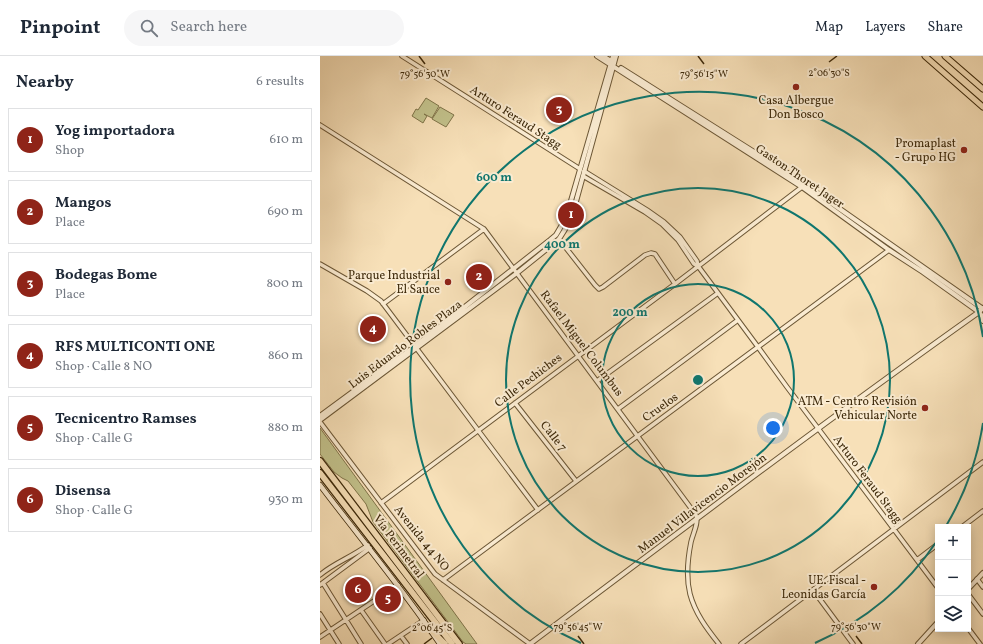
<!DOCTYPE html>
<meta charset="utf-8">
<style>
:root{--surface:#fff;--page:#f6f6f7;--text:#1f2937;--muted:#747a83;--line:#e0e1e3;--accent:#8f2418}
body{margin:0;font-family:Vollkorn,serif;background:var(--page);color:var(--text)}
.controls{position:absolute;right:12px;bottom:12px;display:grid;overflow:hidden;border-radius:0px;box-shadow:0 2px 10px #0003}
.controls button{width:36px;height:36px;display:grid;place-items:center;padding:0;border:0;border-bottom:1px solid var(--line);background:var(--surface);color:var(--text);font:20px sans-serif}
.you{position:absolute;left:453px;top:372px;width:14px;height:14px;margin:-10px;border:3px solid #fff;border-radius:50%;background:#1a73e8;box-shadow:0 0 0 6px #1a73e833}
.badge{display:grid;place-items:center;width:26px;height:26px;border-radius:50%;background:var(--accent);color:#fff;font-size:13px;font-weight:700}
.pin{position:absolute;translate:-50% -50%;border:2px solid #fff;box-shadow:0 1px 4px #0006}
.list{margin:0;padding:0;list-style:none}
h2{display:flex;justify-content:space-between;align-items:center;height:52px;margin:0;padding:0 16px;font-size:17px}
h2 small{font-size:13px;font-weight:400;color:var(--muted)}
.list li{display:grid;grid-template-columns:26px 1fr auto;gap:12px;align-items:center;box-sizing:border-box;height:64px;margin:0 8px 8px;padding:0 8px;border:1px solid var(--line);border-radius:0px}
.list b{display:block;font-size:15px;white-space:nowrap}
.list p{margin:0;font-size:13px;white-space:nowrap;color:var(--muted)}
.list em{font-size:13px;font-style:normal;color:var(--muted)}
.icon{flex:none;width:22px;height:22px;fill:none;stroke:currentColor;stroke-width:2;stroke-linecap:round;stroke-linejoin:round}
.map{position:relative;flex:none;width:663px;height:588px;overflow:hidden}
header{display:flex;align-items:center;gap:24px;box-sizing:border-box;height:56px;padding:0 20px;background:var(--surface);border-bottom:1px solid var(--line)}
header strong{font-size:19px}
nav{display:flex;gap:22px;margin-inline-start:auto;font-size:14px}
.search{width:280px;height:36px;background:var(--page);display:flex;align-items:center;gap:10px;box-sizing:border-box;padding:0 14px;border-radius:22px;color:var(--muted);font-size:15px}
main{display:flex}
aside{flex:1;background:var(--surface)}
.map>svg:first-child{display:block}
</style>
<header>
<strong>Pinpoint</strong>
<div class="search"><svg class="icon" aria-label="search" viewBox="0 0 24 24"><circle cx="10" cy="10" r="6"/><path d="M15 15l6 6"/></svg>Search here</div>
<nav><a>Map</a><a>Layers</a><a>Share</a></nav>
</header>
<main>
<aside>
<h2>Nearby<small>6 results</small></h2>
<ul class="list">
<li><span class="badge">1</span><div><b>Yog importadora</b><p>Shop</p></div><em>610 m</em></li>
<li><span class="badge">2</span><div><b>Mangos</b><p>Place</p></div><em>690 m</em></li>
<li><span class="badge">3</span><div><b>Bodegas Bome</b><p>Place</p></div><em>800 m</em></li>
<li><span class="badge">4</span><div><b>RFS MULTICONTI ONE</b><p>Shop · Calle 8 NO</p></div><em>860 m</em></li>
<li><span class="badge">5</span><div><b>Tecnicentro Ramses</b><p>Shop · Calle G</p></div><em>880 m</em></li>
<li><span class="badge">6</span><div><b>Disensa</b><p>Shop · Calle G</p></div><em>930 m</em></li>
</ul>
</aside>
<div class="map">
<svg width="663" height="588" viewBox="0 0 663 588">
<rect width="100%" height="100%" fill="#f7e0b8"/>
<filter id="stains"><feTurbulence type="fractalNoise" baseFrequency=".005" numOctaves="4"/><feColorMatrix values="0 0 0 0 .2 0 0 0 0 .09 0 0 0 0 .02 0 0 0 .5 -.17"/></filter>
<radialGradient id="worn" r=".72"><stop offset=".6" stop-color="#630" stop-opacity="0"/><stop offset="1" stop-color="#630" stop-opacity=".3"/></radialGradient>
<!-- green -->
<path fill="#c2c18b" stroke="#80754a" d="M106 42 119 50 112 62 104 58 107 60 103 67 92 60 96 53 98 54Z
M120 51 134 59 126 71 112 63Z
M0 372 157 588H146L143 586 53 466 46 448 28 425 22 422 14 416 0 398Z"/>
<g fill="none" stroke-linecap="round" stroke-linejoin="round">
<!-- minor casing -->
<g stroke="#6c5736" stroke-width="5.5">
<path id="minor" d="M82 0 260 113
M0 69 164 173 376 459C379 467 373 477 371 486 368 501 366 522 370 538 375 557 387 573 399 588
M264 115 327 154 344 166 360 181 377 205 378 210
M263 120 325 156 342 168 358 184 374 208 378 210 438 291 467 331 618 532
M239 183 275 229 279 233 283 231 325 199 331 197 335 198 355 228
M0 208 47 235 61 245 218 454
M63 248 164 173
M277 325 398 237
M195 347 256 425
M298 353 418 264
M0 366 115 518 210 588
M61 447 355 228 482 131
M642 471 663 455
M597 504 618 488
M0 519C14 507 32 501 48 489
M657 523 663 531
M123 524 569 194
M3 527 41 588
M0 529 50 492
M493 534 533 588
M648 538 663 558
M41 554 65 588
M0 558 19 588
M648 572 660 588
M81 580 87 588
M0 581 78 529
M68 588 104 564
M421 588 663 406"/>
</g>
<!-- tertiary casing -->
<g stroke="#6c5736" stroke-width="6">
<path id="tertiary" d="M277 0 482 131 569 194 603 216 659 256 662 260 663 265
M283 0 291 5
M301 12 477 123 663 253
M0 360 95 290 230 184 236 179 246 162 293 0
M0 364 197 217 233 188 239 183 244 175 252 160 296 0
M648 533 663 517
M210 588C359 476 507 364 659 256L663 252
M598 588 618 566"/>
</g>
<!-- secondary casing -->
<g stroke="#3d290a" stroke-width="6">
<path id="secondary" d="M0 429C40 482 83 533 120 588"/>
</g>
<!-- primary casing -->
<g stroke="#3d290a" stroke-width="7">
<path id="primary" d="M605 0 663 51
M625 0 663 33"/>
</g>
<!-- trunk casing -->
<g stroke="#3d290a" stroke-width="8">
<path id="trunk" d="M0 405 139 588
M0 417 132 588
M112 575 125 588"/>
</g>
<!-- minor -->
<use href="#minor" stroke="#faebd1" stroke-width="3.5"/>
<!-- tertiary -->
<use href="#tertiary" stroke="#faebd1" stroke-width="4"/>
<!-- secondary -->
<use href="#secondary" stroke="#faebd1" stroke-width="4.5"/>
<!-- primary -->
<use href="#primary" stroke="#f7e0b8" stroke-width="5"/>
<!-- trunk -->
<use href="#trunk" stroke="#f7e0b8" stroke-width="5.5"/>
</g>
<!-- ticks -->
<path fill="none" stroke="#3d290a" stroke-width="1.5" d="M99 0 105 8M378 0 384 8M509 6 517 0M258 580 264 588M536 580 542 588M104 588 112 582"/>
<!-- distance rings -->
<g fill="none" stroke="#0f766e" stroke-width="2">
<circle cx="378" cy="324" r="96"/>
<circle cx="378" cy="324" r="192"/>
<path d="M663 367A288 288 0 0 1 626 470M617 485A288 288 0 0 1 495 587M261 587A288 288 0 1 1 663 281"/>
</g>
<!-- markers -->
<g fill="#8f2418" stroke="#faebd1" stroke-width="1.5">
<circle cx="476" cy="31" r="4"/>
<circle cx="644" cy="94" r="4"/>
<circle cx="128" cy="226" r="4"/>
<circle cx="605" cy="352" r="4"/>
<circle cx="554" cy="531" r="4"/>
</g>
<g text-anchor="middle" stroke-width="4" stroke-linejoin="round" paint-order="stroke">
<!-- poi labels -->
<g font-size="12" fill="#3d290a" stroke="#faebd1" text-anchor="end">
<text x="476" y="48" text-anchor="middle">Casa Albergue<tspan x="476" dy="14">Don Bosco</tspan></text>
<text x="636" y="91">Promaplast<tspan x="636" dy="14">- Grupo HG</tspan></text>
<text x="120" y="223">Parque Industrial<tspan x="120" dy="14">El Sauce</tspan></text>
<text x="597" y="349">ATM - Centro Revisión<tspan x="597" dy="14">Vehicular Norte</tspan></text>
<text x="546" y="528">UE. Fiscal -<tspan x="546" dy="14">Leonidas García</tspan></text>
</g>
<!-- street labels -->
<g font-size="12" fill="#3d290a" stroke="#faebd1">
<text transform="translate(196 61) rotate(33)" y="4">Arturo Feraud Stagg</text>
<text transform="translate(480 120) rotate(34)" y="4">Gaston Thoret Jager</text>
<text transform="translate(262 287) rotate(53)" y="4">Rafael Miguel Columbus</text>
<text transform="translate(85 288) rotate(-37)" y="4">Luis Eduardo Robles Plaza</text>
<text transform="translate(208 324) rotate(-37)" y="4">Calle Pechiches</text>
<text transform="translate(340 351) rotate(-36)" y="4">Cruelos</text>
<text transform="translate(234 380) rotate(52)" y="4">Calle 7</text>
<text transform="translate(548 423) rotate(53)" y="4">Arturo Feraud Stagg</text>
<text transform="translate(382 447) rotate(-37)" y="4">Manuel Villavicencio Morejón</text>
<text transform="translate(102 482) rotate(51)" y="4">Avenida 44 NO</text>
<text transform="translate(79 490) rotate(53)" y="4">Vía Perimetral</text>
</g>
</g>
<g font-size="10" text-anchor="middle" fill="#3d290a" stroke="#faebd1" stroke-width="4" stroke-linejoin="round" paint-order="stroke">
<text x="509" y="20">2°06'30"S</text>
<text x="105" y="21">79°56'30"W</text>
<text x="384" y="21">79°56'15"W</text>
<text x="258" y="574">79°56'45"W</text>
<text x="536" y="574">79°56'30"W</text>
<text x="112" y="575">2°06'45"S</text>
</g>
<circle cx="378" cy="324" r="6" fill="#0f766e" stroke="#faebd1" stroke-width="2"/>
<g font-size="12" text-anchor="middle" font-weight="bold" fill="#0f766e" stroke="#faebd1" stroke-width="4" stroke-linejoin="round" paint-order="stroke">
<text x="174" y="125">600 m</text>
<text x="242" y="192">400 m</text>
<text x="310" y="260">200 m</text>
</g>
<rect width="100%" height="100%" filter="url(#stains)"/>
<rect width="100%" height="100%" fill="url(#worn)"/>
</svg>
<div class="controls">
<button>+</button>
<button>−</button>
<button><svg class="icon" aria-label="layers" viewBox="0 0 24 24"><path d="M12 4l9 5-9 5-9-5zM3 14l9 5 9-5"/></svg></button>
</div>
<div class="you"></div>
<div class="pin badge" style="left:251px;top:159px">1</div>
<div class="pin badge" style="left:159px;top:221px">2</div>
<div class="pin badge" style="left:239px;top:54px">3</div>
<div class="pin badge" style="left:53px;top:273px">4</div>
<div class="pin badge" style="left:68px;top:543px">5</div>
<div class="pin badge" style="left:38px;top:534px">6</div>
</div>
</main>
